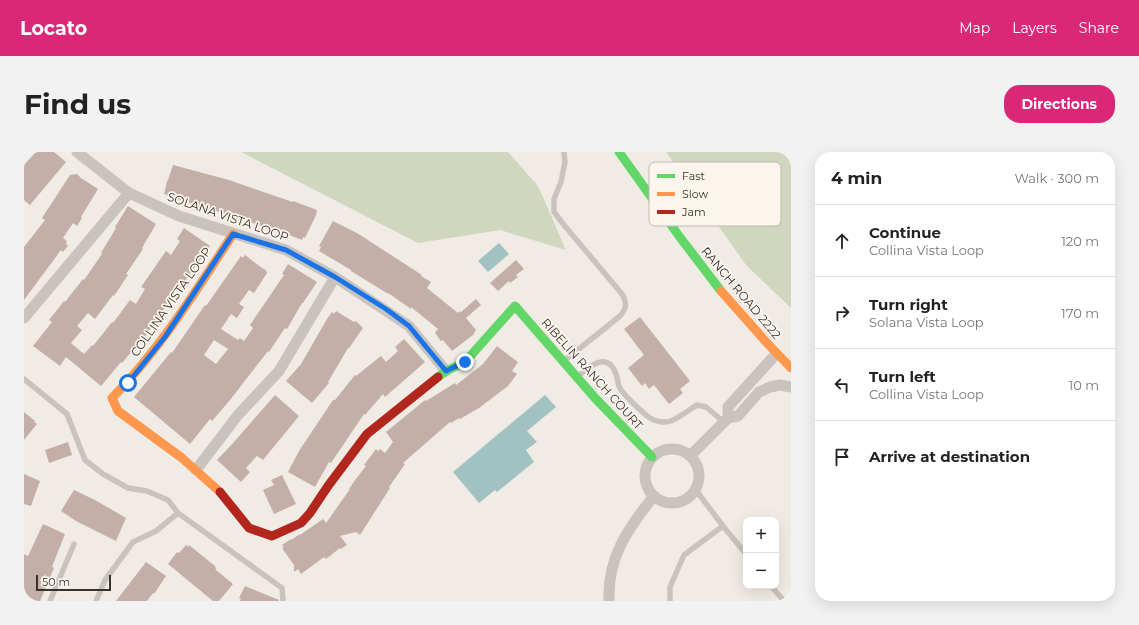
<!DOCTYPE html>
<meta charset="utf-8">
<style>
:root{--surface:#fff;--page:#f2f2f2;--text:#222;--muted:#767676;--line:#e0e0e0;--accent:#db2777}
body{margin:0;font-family:Montserrat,sans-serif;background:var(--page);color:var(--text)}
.controls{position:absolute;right:12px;bottom:12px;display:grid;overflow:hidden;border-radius:8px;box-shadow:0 4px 16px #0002}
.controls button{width:36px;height:36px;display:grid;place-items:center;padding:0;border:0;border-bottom:1px solid var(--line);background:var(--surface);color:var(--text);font:20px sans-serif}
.scale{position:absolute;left:12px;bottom:10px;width:75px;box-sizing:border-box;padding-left:4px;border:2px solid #3b302b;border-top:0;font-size:11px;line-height:14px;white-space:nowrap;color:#3b302b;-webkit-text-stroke:3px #fbf5ee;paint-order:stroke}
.stop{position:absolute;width:12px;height:12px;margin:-9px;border:3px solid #1a73e8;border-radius:50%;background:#fff}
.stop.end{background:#1a73e8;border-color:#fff;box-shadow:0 1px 4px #0008}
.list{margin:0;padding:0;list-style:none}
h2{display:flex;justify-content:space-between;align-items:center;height:52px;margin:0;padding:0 16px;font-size:17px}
h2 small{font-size:13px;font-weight:400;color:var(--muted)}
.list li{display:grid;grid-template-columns:26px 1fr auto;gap:12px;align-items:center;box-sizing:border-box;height:72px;padding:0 16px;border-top:1px solid var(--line)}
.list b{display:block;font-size:15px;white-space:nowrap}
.list p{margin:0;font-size:13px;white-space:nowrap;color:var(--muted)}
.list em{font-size:13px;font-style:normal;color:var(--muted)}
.icon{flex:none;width:22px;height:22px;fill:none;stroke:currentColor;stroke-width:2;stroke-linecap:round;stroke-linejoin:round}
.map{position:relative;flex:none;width:767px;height:449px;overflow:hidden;border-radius:16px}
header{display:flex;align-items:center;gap:24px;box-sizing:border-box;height:56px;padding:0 20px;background:var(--accent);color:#fff}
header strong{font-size:19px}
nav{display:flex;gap:22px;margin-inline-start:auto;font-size:14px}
.intro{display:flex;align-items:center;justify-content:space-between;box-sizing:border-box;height:96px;padding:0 24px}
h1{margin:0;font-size:28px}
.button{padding:10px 18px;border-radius:16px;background:var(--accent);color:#fff;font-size:14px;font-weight:700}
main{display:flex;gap:24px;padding:0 24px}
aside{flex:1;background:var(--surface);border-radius:16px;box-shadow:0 4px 16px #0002}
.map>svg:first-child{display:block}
</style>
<header>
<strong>Locato</strong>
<nav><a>Map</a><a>Layers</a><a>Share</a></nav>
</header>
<div class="intro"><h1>Find us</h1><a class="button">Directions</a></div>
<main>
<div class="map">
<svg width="767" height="449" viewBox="0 0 767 449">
<rect width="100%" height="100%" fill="#f0ebe5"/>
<!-- green -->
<path fill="#d1d6bf" d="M217 0H484L514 34 542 98 476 78 394 91Z
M642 0H767V156L722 113Z"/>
<!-- water -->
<path fill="#a1c2c1" d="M475 91 485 102 464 120 454 109Z
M521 243 532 255 503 279 513 290 502 298 510 310 473 340 471 338 455 351 429 320Z"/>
<!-- building -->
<path fill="#c3afa7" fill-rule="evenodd" d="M12 0H30L42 10 6 53 0 48V13Z
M149 13 205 28 251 44 269 50V49L293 58 292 63 281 86 279 85 278 88 250 77V78L174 53 143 44V43L140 42 142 34V33L143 29 144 28Z
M53 22 57 26 74 37 57 65 58 66 53 74 49 71 39 86 43 89 42 92 44 94 39 100 37 98 0 148V95L21 68 18 66 46 23Z
M104 54 132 72 118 96 119 97 102 122 104 123 90 144 89 143 71 167 64 161 53 174 58 178 47 191 60 202 68 193 69 194 88 170 89 171 106 148 112 152 121 137 117 135 142 99 147 103 156 89 153 87 160 76 186 94 154 139 153 138 118 189 117 188 98 211 97 210 77 234 42 205 36 214 9 194 28 170 25 168 40 149 41 150 59 127 60 128 78 102 77 101 92 76 91 75Z
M309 69 333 81 398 123 397 124 407 130 403 136 434 161 436 159 437 160 452 147 457 153 442 166 452 178 449 183 428 199 419 188 417 189 411 181 414 177 387 155V157L367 143 361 140 327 119V118L295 99 297 95 295 94Z
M221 103 238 116 242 118 243 121 230 141 225 138 215 152 220 155 213 166 207 162 197 177 214 188 216 186 220 189 229 176 226 173 260 123 258 122 264 112 293 130 279 151H278L263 177 261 176 245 200 244 199 206 248 188 269 186 267 166 292 110 245 147 200 148 201 181 153 182 154 217 104 219 106ZM190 188 204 197 192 212 180 203Z
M492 108 500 117 492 123 494 125 486 131 485 129 474 139 466 131Z
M312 159 330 170 332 169 339 176 325 196H324L304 230 305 231 288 251 262 229 277 212 303 167 308 160 310 162Z
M616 165 666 229 656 237 659 241 645 252 630 233 625 237 621 231 618 234 604 216 620 203 600 177Z
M380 187 401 210 361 245 359 242 341 263 340 262 307 311 305 310 291 335 264 320 275 299 309 248H311L331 223 332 224 357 204 362 210 374 199 371 195Z
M473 194 494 210 488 219 493 222 484 234 455 256 436 267 435 266 427 271 426 270 379 311 381 312 365 335 366 336 336 383 332 380 316 384 323 393 317 397 316 396 302 407 300 405 277 422 274 417 270 420V413L258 396 260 395 258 393 267 387V388L276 382V383L299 367 302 371 326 337H325L331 328 342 314 340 313 352 297 354 299 356 297 361 301 369 290 362 280 401 248 402 249 431 231 432 233 459 212Z
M251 243 275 264 239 308 233 304 222 316 226 320 217 330 193 308 210 290Z
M0 260 11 269 10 270 13 272 0 288Z
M44 290 48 303 25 311 21 298Z
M0 322 16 329 7 354 0 352Z
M258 323 272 352 250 362 239 338 250 333 247 328Z
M50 338 71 348 102 366 92 389 52 369 37 359Z
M19 372 41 382 28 415 30 416 16 449H0V402L4 404Z
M162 393 164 395 165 393 191 414 192 418 209 432 195 449H189L144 412 153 400 155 401Z
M122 410 142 424 130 442 129 441 123 449H92Z
M221 434 255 448V449H216L217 447 215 446Z"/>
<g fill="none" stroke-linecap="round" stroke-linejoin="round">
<!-- lane -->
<path stroke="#c9c3be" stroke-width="5.5" d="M540 209 596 164C603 156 603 151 598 142L540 73 530 60V47L537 30 541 10 540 1
M553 225C565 215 583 198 592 222 594 225 593 230 595 234 597 241 619 261 626 266 632 270 641 271 647 269 655 266 666 257 673 253L682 255 700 270
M0 227 43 262 61 308 79 322 104 336 123 339 144 348 154 361 132 379 109 390 81 428 72 449
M671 337 699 374
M154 361 258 436 259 449
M747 434 760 449
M26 449 50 392
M646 449V435L660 403 699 374 722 402"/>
<!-- street -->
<path stroke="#c9c3be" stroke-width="11" d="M53 0 105 41 155 64 262 98 311 125 385 174 422 219
M0 166 105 41
M704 266V255L752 202
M621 324a27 27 0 1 1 54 0a27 27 0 1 1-54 0Z
M666 304 704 266 714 264 735 240 746 235 756 233 767 235
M172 318 214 263 255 219 311 125
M585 449C583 406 604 376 630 344"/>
<!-- fast -->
<path stroke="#63d668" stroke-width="9" d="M595 0 655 84 697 139
M414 225 422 219 441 210 491 154 571 246 628 305"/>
<!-- slow -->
<path stroke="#ff974d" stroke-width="9" d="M697 139 743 191 767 216
M196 340 158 306 94 259 88 246C136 197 172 139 209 82"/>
<!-- jam -->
<path stroke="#b3261e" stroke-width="9" d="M196 340 225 376 248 384 277 371 286 361 304 334 343 282 414 225"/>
</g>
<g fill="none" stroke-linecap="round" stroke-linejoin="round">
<!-- route -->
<path stroke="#1a73e8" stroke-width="5" d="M104 231 141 185 209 82 262 98 311 125 362 157 385 174 422 219 441 210"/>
</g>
<g text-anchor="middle" stroke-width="3.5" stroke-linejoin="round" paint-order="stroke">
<!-- street labels -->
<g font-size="12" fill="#3b302b" stroke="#fbf5ee">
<text transform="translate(204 65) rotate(19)" y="4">SOLANA VISTA LOOP</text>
<text transform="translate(717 141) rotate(50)" y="4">RANCH ROAD 2222</text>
<text transform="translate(147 150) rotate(-55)" y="4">COLLINA VISTA LOOP</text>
<text transform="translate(568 222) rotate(48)" y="4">RIBELIN RANCH COURT</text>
</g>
</g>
<!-- legend -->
<rect x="625" y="10" width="132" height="64" rx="6" fill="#fbf5ee" stroke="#c1bab4" stroke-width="1"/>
<rect x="633" y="22" width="18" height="4" fill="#63d668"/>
<rect x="633" y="40" width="18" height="4" fill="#ff974d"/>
<rect x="633" y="58" width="18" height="4" fill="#b3261e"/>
<g font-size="11" fill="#3b302b">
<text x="658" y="28">Fast</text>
<text x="658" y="46">Slow</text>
<text x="658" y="64">Jam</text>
</g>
</svg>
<div class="controls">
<button>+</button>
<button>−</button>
</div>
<div class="scale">50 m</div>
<div class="stop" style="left:104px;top:231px"></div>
<div class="stop end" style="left:441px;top:210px"></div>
</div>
<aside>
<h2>4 min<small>Walk · 300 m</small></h2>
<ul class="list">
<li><svg class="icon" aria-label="ahead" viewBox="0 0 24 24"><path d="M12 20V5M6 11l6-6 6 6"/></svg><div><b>Continue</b><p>Collina Vista Loop</p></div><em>120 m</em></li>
<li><svg class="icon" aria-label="right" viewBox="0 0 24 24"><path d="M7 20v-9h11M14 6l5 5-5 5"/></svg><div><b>Turn right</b><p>Solana Vista Loop</p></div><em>170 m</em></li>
<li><svg class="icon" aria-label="left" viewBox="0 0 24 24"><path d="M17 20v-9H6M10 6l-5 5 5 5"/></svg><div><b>Turn left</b><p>Collina Vista Loop</p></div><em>10 m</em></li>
<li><svg class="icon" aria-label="arrive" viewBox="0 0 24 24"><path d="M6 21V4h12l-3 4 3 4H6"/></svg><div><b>Arrive at destination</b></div></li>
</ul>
</aside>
</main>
